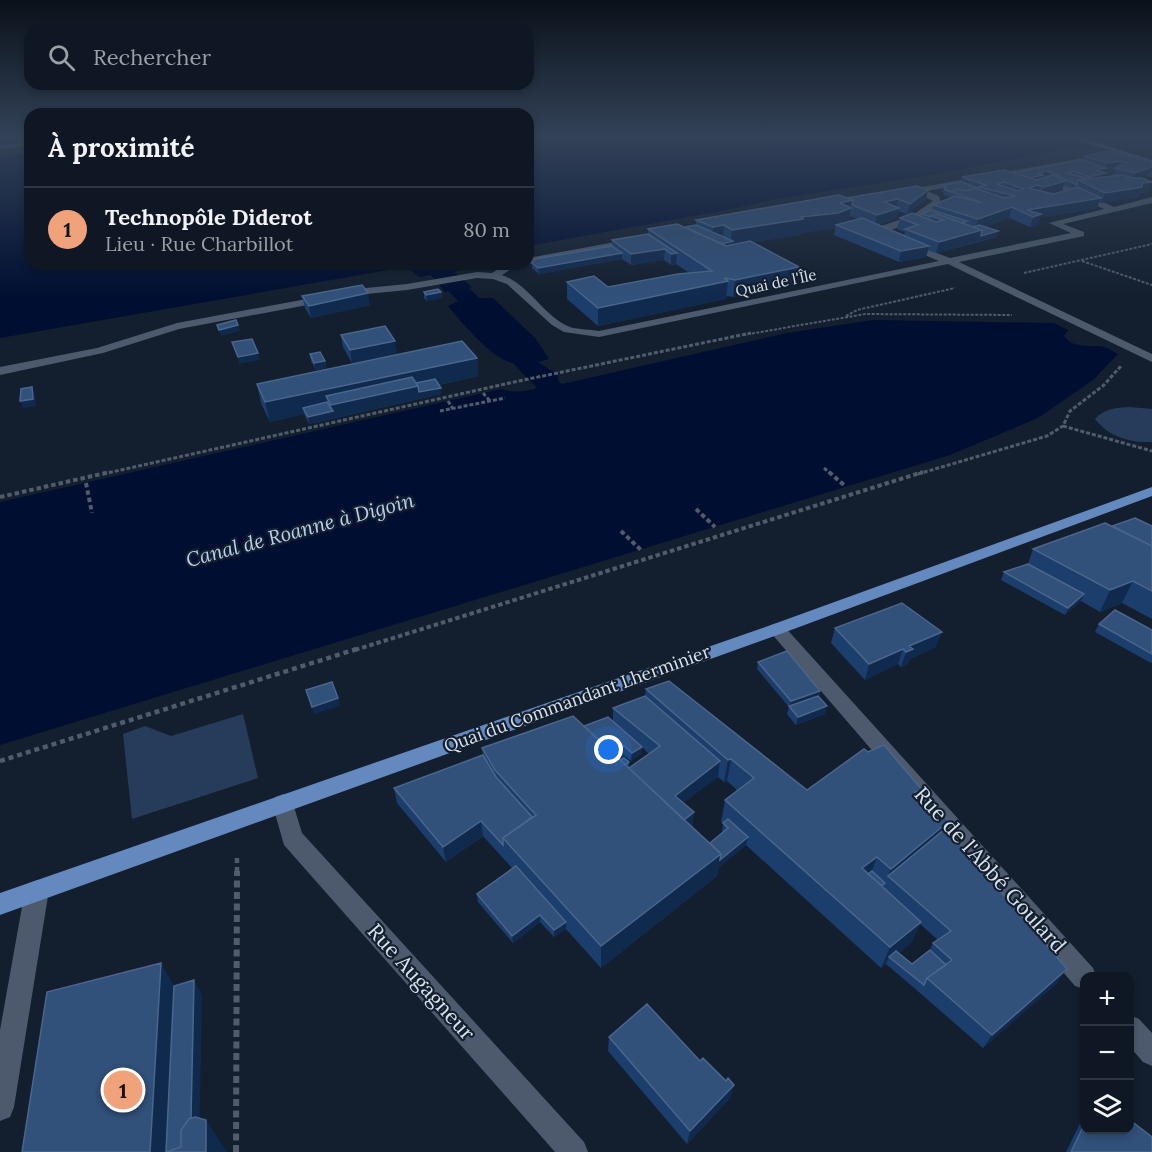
<!DOCTYPE html>
<html lang="fr">
<meta charset="utf-8">
<style>
:root{--surface:#0e1723;--page:#17202b;--text:#f1f3f6;--muted:#9b9fa6;--line:#2e3641;--accent:#f0a27a}
body{margin:0;font-family:Lora,serif;background:var(--page);color:var(--text)}
.controls{position:absolute;right:18px;bottom:18px;display:grid;overflow:hidden;border-radius:12px;box-shadow:0 3px 9px #0003}
.controls button{width:54px;height:54px;display:grid;place-items:center;padding:0;border:0;border-bottom:2px solid var(--line);background:var(--surface);color:var(--text);font:30px sans-serif}
.you{position:absolute;left:609px;top:750px;width:21px;height:21px;margin:-15px;border:4px solid #fff;border-radius:50%;background:#1a73e8;box-shadow:0 0 0 9px #1a73e833}
.badge{display:grid;place-items:center;width:39px;height:39px;border-radius:50%;background:var(--accent);color:#111;font-size:20px;font-weight:700}
.pin{position:absolute;translate:-50% -50%;border:3px solid #fff;box-shadow:0 2px 6px #0006}
.list{margin:0;padding:0;list-style:none}
h2{display:flex;justify-content:space-between;align-items:center;height:78px;margin:0;padding:0 24px;font-size:26px}
h2 small{font-size:20px;font-weight:400;color:var(--muted)}
.list li{display:grid;grid-template-columns:39px 1fr auto;gap:18px;align-items:center;box-sizing:border-box;height:84px;padding:0 24px;border-top:2px solid var(--line)}
.list b{display:block;font-size:22px;white-space:nowrap}
.list p{margin:0;font-size:20px;white-space:nowrap;color:var(--muted)}
.list em{font-size:20px;font-style:normal;color:var(--muted)}
.icon{flex:none;width:33px;height:33px;fill:none;stroke:currentColor;stroke-width:2;stroke-linecap:round;stroke-linejoin:round}
.map{position:relative;flex:none;width:1152px;height:1152px;overflow:hidden}
.search{position:absolute;background:var(--surface);box-shadow:0 3px 9px #0003;left:24px;top:24px;width:510px;height:66px;display:flex;align-items:center;gap:15px;box-sizing:border-box;padding:0 21px;border-radius:18px;color:var(--muted);font-size:22px}
.panel{position:absolute;background:var(--surface);box-shadow:0 3px 9px #0003;left:24px;top:108px;width:510px;height:162px;border-radius:18px}
.map>svg:first-child{display:block}
</style>
<div class="map">
<svg width="1152" height="1152" viewBox="0 0 1152 1152">
<rect width="100%" height="100%" fill="#131f2f"/>
<!-- green -->
<path fill="#273c5a" d="M1129 407 1152 409V442C1130 443 1109 437 1095 419 1105 408 1116 408 1129 407Z
M243 714 258 778 132 819 123 734 145 726 171 736Z"/>
<!-- water -->
<path fill="#000e31" d="M528 136H1152V137L1139 139 1129 137 919 177 776 199 727 210 528 246Z
M30 153V264H457L464 269 454 272 472 287 469 288 479 298H493L536 339 549 359 538 362 557 374 559 382 562 384 787 333 873 320 1054 323 1068 330 1064 336C1074 350 1090 344 1105 347 1109 349 1114 352 1118 354L1093 380 1038 418 950 455 0 745V502L501 389C514 393 525 392 537 388L513 363C493 360 461 322 448 306L458 301 449 291 445 292 431 275 419 277 412 271 400 268 0 338V156Z"/>
<g fill="none" stroke-linecap="round" stroke-linejoin="round">
<!-- path-far4 -->
<path stroke="#515c6a" stroke-width="2" stroke-dasharray="3 1.5" stroke-linecap="butt" d="M1082 261 1152 285
M1024 273 1152 244
M846 316 857 310 955 288
M743 335 865 314 1012 315"/>
<!-- path-far3 -->
<path stroke="#515c6a" stroke-width="3" stroke-dasharray="4 2" stroke-linecap="butt" d="M483 393 490 401
M448 401 453 409
M440 411 505 398
M1063 426 1152 451
M824 468 831 474
M103 474 514 382 751 333
M918 474 1047 436 1063 426 1070 411 1104 385 1121 366"/>
<!-- path-far2 -->
<path stroke="#515c6a" stroke-width="4" stroke-dasharray="4.5 3" stroke-linecap="butt" d="M829 472 845 486
M86 483 92 513
M0 497 110 472
M696 509 715 527
M621 531 641 550
M355 650 923 472"/>
<!-- path-far1 -->
<path stroke="#515c6a" stroke-width="4.5" stroke-dasharray="5 4" stroke-linecap="butt" d="M0 761 360 648
M237 872V854"/>
<!-- path -->
<path stroke="#515c6a" stroke-width="6" stroke-dasharray="7 4.5" stroke-linecap="butt" d="M236 1152 237 871"/>
<!-- minor -->
<path fill="#4d5a6d" fill-rule="evenodd" d="M30 142V146L0 149V145Z
M1105 154H1108V158L927 191 939 196 941 204 917 220 883 233 950 258 1071 233 1049 223 1104 209 1047 183V179H1053L1114 207 1152 197V203L1063 224 1084 232V236L959 262 1152 354V362L948 264 599 337 564 332 552 325 507 284 493 279 477 278 407 290 366 294 179 329 103 353 0 375V367L97 348 177 323 366 288 407 284 477 272 492 273 507 264H519L502 275C530 285 544 317 570 327 579 330 590 329 599 331L939 261 873 234 875 228 911 216 933 201 917 193 900 195V191Z
M632 239 635 240V244L528 264V258Z
M777 623 783 625 1093 968 1096 976H1084V989L1075 986 771 633 768 629 771 625Z
M283 794 291 797 302 833 584 1142 588 1152H555L284 845 272 803 275 797Z
M37 880 45 883 49 890 14 1107 10 1117 0 1121V1030L25 890 29 883Z
M1130 1015 1139 1019 1152 1033V1066L1143 1062 1130 1047Z"/>
<!-- secondary -->
<path fill="#587296" fill-rule="evenodd" d="M1065 136H1076L1152 160V164Z"/>
<!-- primary -->
<path fill="#6489bf" fill-rule="evenodd" d="M1152 487V496L783 633 0 915V893L771 625Z"/>
</g>
<!-- wall -->
<path fill="#1c3e6d" fill-rule="evenodd" d="M1084 156 1152 162V177L1149 176 1143 179 1148 192 1140 193 1138 197 1101 203 1099 202 1097 208 1040 217 1038 225 1030 227 1009 218 984 227 997 237 936 253 928 250 926 257 899 262 834 235 835 228 801 233V235L752 242 799 267 796 284 733 297 727 296 726 299 598 326 567 299V282L608 287 689 273 676 264 671 265 664 260 631 265 622 259 539 274 532 268V263L612 246V240L648 234V229L685 227 696 225V220L847 198 926 200 907 214 898 211 896 218 877 225 904 235 905 232 897 229 900 218 922 217V214L932 210 933 205 950 198V197L944 195 942 190 944 185 961 182 962 177 1013 173 1082 160ZM1115 171 1112 176 1104 177V173ZM1064 185 1072 189 1053 193 1062 191ZM850 216 859 219 848 222Z
M424 292H441L442 298 427 301 424 298Z
M302 296 370 305 311 318 305 308Z
M341 335 397 354 352 363 343 347Z
M310 354 325 361 326 368 316 370 311 361Z
M477 358 478 376 439 385 441 388V394L309 424 304 414 270 422 261 403 257 384Z
M1112 526H1152V619L1122 603 1100 612 1081 601 1065 615 1001 580 1004 572 1028 564 1033 549Z
M1099 624 1152 630V662L1151 663 1095 632Z
M835 628 936 647 910 659 908 664 901 667 898 664 865 680 831 643Z
M758 662 820 691 819 697 825 714 796 725 787 714 789 707 757 669Z
M646 689 807 790 920 796 949 821 946 828 1057 983 983 1048 920 993 886 964 881 968 746 845 719 867 717 876 601 968 566 929 554 937 540 922 513 943 478 902 477 894 512 868 483 836 446 862 397 803 394 788 483 755 482 748 584 726 613 721V708L645 696ZM642 747 649 754 629 768V762L620 760 618 758 623 754 631 761 641 754ZM718 777 724 782 727 781 737 790 725 800 721 822 723 824 722 831 723 832 710 843 692 826 694 812 683 803ZM920 924 938 940 933 943 930 950 912 964 899 953 911 943Z
M609 1037 700 1061 726 1081 734 1085 730 1098 687 1144 608 1051Z
M1084 1115V1130L1152 1152H1066Z"/>
<!-- shaded-wall -->
<path fill="#102a4e" d="M30 136V141L22 142 20 137Z
M1120 161 1117 169 1115 168V171L1094 175 1096 170 1106 168 1107 163Z
M1152 167V172L1150 171 1148 176H1149L1131 183 1135 173Z
M1048 171 1046 176 1042 177 1041 180 1020 186 1038 173Z
M1106 173 1104 178 1087 182 1089 177Z
M1065 181 1062 191 1041 197 1044 187Z
M1152 182 1148 192 1140 193 1138 197 1101 203 1105 193 1142 183Z
M1038 185 1035 195 1029 188Z
M928 190 926 200 907 214 910 204Z
M1101 198 1097 208 1040 217 1038 225 1030 227 1033 217 1027 210Z
M898 199 896 209 899 208 896 218 875 225 877 215 884 202Z
M853 200 848 223 836 225 835 228 801 233V235L733 246H715L731 242 732 230 801 217 840 203Z
M1012 207 1009 218 975 230 978 219Z
M724 225 722 241 711 243 713 227Z
M982 230 979 241 936 253 939 242Z
M998 231 997 237 979 241 981 236Z
M929 246 926 257 899 262 901 251Z
M665 249 664 260 631 265V254Z
M622 253V259L539 274 538 268Z
M677 253 676 264 671 265V254Z
M799 267 796 284 733 297 735 280Z
M728 281 726 299 598 326V308Z
M441 292 442 298 427 301 426 295Z
M368 293 370 305 311 318 309 306Z
M238 325 240 331 221 336 219 330Z
M395 341 397 354 352 363 350 350Z
M258 353 260 360 239 364 238 357Z
M477 358 478 376 419 389 441 388V394L334 418 331 405 326 396 329 409 303 408 304 414 270 422 265 402Z
M325 361 326 368 316 370 314 363Z
M32 387 35 394 36 406 23 408 20 401Z
M333 411 334 418 309 424 308 417Z
M1133 581 1122 603 1100 612 1110 590Z
M1084 594 1081 601 1065 615 1068 608Z
M942 632 936 647 910 659 908 664 901 667 906 652 909 646Z
M903 649 898 664 865 680 869 664Z
M820 691 818 698 789 708 791 701Z
M338 698 340 706 314 714 312 707Z
M827 706 825 714 796 725 798 717Z
M624 746 623 754 612 761 613 753Z
M642 747 641 754 631 761 632 753Z
M731 759 727 781 724 782 728 760Z
M720 761 718 777 673 811 675 796Z
M922 790 914 812 915 792Z
M694 812 692 828 680 823Z
M481 821 483 836 446 862 443 847Z
M949 821 940 843 888 876 891 869Z
M748 837 746 845 719 867 717 876 601 968V946L721 854Z
M877 857 869 879 862 868Z
M540 915V922L513 943 512 936Z
M566 922V929L554 937V930Z
M921 922 911 943 892 959 889 957 886 964 881 968 890 947Z
M161 963 182 1000 176 1152H150Z
M1067 969 1057 983 983 1048 992 1035Z
M194 980 202 995 199 1152H190Z
M734 1085 730 1098 687 1144 690 1131Z
M206 1120 227 1152H206Z"/>
<!-- building -->
<path fill="#31507a" stroke="#4b668c" stroke-width="1.5" fill-rule="evenodd" d="M1108 151 1152 162V167L1135 173 1115 168 1128 163 1120 161 1107 163 1084 156Z
M1082 160 1106 168 1096 170 1106 173 1089 177 1074 171 1067 173 1086 178H1084L1087 179 1078 180 1077 185 1048 171 1038 173 1043 175 1030 178 1013 173Z
M1004 170 1036 180 1053 175 1065 181 1044 187 1038 185 1029 188 1032 189 1054 194 1078 187 1101 198 1027 210 1041 214 1033 217 1012 207 978 219 933 205 955 196 983 203 951 192 958 189 965 191 975 188 1004 198 1016 196 978 187 986 185 962 177ZM1004 182 1024 189 1018 191 997 184Z
M1123 175 1132 178H1141L1152 182 1142 183V187L1105 193 1078 180Z
M961 182 978 188V189L975 188 965 191 958 189 952 192 945 190 944 185Z
M917 186 928 190 910 204 898 199 884 202 899 208 877 215 852 205 853 200 847 198Z
M839 195 853 200 840 203 851 208 838 213 801 217 803 219 732 230 724 225 713 227 696 220Z
M932 210 967 221 962 223 937 214 931 216 930 217 922 214Z
M912 213 936 222 943 220 931 216 937 214 982 230 939 242 905 229 918 225 900 218Z
M862 218 929 246 901 251 836 225Z
M677 224 726 246 750 241 799 267 735 280 724 278 728 281 598 308 567 282 594 276 608 287 678 274 712 271 648 229Z
M696 225 733 241 722 244 685 227Z
M979 225 998 231 981 236 982 230 973 227Z
M648 234 677 253 671 254 665 249 631 254 612 240Z
M612 246 622 253 538 268 532 263 535 259Z
M362 285 368 293 309 306 302 296Z
M438 289 441 292 426 295 424 292Z
M236 320 238 325 219 330 217 325Z
M385 326 395 341 350 350 341 335Z
M252 339 258 353 238 357 232 342Z
M462 341 477 358 265 402 257 384Z
M320 352 325 361 314 363 310 354Z
M412 377 418 386 331 405 326 396Z
M435 379 441 388 419 392 418 386 416 383Z
M32 387 33 399 20 401 21 389Z
M327 402 333 411 308 417 303 408Z
M1135 518 1152 526V546L1112 526Z
M1105 523 1152 546V591L1133 581 1110 590 1033 549Z
M1028 564 1084 594 1068 608 1004 572Z
M902 603 942 632 909 646 913 649 906 652 903 649 869 664 835 628Z
M1115 610 1152 630V654L1099 624Z
M787 651 820 691 791 701 758 662Z
M669 681 807 790 864 749 868 752 884 745 922 790 915 792 949 821 891 869 877 857 862 868 921 922 890 947 725 800 754 778 731 759 728 760 721 754 646 689Z
M332 682 338 698 312 707 306 690Z
M645 696 720 761 675 796 694 812 684 820 629 768 660 746 613 708Z
M818 696 827 706 798 717 789 706Z
M573 716 721 854 601 946 503 838 536 815 495 770 482 748Z
M608 717 642 747 632 753 624 746 613 753 584 726Z
M483 755 496 777 532 817 503 838V845L481 821 443 847 394 788Z
M624 758 629 762 626 765 620 760Z
M728 819 748 837 720 860 721 854 710 843 728 828 723 823Z
M946 828 1067 969 992 1035 927 978 952 960 933 943 951 931 888 876Z
M516 866 566 922 554 930 540 915 512 936 477 894Z
M872 871 885 883 882 886 868 874Z
M930 950 946 965 927 978 924 985 889 957 896 951 912 964Z
M161 963 150 1152H22L47 992Z
M194 980 191 1118 189 1119 181 1130V1147L166 1152 174 986Z
M647 1004 700 1061 703 1058 726 1081 728 1078 734 1085 690 1131 609 1037Z
M195 1117 206 1120V1152H166L181 1147V1130L189 1119Z
M1130 1120 1152 1137V1152H1071L1084 1125V1130H1130Z"/>
<!-- sky -->
<linearGradient id="sky" x2="0" y2="1"><stop stop-color="#0a111a"/><stop offset="0.46" stop-color="#334258"/><stop offset="1" stop-color="#334258" stop-opacity="0"/></linearGradient>
<rect width="1152" height="297" fill="url(#sky)"/>
<g text-anchor="middle" stroke-width="4.5" stroke-linejoin="round" paint-order="stroke">
<!-- far-street labels -->
<g font-size="15" fill="#d9e1ec" stroke="#131f2f">
<text transform="translate(776 283) rotate(-12)" y="5">Quai de l'Île</text>
</g>
<!-- street labels -->
<g font-size="18" fill="#d9e1ec" stroke="#131f2f">
<text transform="translate(577 699) rotate(-20)" y="6">Quai du Commandant Lherminier</text>
</g>
<!-- water labels -->
<g font-size="20" font-style="italic" fill="#bad0ef" stroke="#131f2f">
<text transform="translate(300 530) rotate(-15)" y="7">Canal de Roanne à Digoin</text>
</g>
<!-- near-street labels -->
<g font-size="21" fill="#d9e1ec" stroke="#131f2f">
<text transform="translate(990 870) rotate(48)" y="7">Rue de l'Abbé Goulard</text>
<text transform="translate(421 982) rotate(48)" y="7">Rue Augagneur</text>
</g>
</g>
</svg>
<div class="controls">
<button>+</button>
<button>−</button>
<button><svg class="icon" aria-label="layers" viewBox="0 0 24 24"><path d="M12 4l9 5-9 5-9-5zM3 14l9 5 9-5"/></svg></button>
</div>
<div class="you"></div>
<div class="pin badge" style="left:123px;top:1090px">1</div>
<div class="search"><svg class="icon" aria-label="search" viewBox="0 0 24 24"><circle cx="10" cy="10" r="6"/><path d="M15 15l6 6"/></svg>Rechercher</div>
<section class="panel">
<h2>À proximité<small></small></h2>
<ul class="list">
<li><span class="badge">1</span><div><b>Technopôle Diderot</b><p>Lieu · Rue Charbillot</p></div><em>80 m</em></li>
</ul>
</section>
</div>
